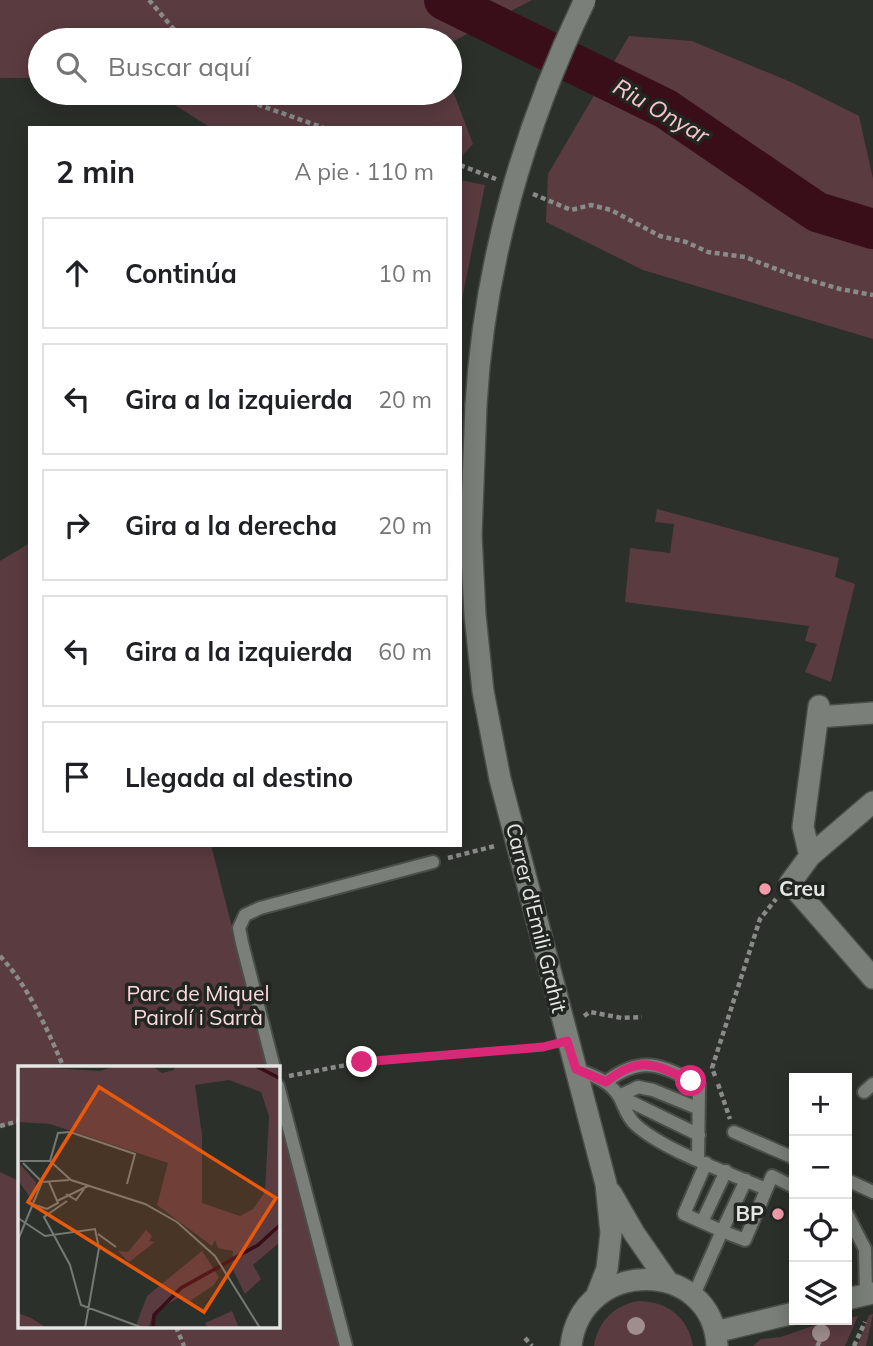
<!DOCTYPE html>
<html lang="es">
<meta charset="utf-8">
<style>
:root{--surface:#fff;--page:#f6f6f6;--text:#202124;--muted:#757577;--line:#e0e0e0}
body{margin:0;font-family:Mulish,sans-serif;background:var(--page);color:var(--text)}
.controls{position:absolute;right:21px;bottom:21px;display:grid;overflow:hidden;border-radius:0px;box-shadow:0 4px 18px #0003}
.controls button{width:63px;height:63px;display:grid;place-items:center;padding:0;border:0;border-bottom:2px solid var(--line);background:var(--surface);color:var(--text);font:35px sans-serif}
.stop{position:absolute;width:21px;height:21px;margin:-16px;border:5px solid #db2777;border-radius:50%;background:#fff}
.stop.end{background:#db2777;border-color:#fff;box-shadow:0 2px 7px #0008}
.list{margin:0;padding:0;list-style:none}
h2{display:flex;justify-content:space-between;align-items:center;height:91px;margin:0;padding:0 28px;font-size:30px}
h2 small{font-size:23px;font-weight:400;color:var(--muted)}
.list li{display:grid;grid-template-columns:46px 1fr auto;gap:21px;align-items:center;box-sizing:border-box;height:112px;margin:0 14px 14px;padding:0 14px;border:2px solid var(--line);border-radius:0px}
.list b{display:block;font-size:26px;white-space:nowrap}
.list em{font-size:23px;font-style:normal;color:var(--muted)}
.icon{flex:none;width:38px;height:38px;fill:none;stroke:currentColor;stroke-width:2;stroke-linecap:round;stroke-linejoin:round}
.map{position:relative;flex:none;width:873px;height:1346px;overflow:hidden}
.search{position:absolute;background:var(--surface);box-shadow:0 4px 18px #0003;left:28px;top:28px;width:434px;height:77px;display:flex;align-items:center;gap:18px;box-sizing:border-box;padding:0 24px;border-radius:38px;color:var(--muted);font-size:26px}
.panel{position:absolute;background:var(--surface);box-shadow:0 4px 18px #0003;left:28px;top:126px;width:434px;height:721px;border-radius:0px}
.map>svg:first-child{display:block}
</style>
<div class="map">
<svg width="873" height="1346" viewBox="0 0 873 1346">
<rect width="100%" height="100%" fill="#2c302a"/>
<!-- green -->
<path fill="#5a3b40" d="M0 0H532L450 43V40H40V78H0Z
M629 36 692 41 793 83 859 116 873 179V339L643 270 546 222 548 174Z
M450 83 473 144 460 158V128H211L156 93H450Z
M460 180 485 185 460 309Z
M657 509 839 558 835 577 855 584 831 682 805 672 817 644 805 641 809 626 625 602 630 548 670 553 674 524 655 522Z
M30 543V845H211L268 1068H19V1123L0 1127V561Z
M278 1109 339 1346H0V1172L19 1181V1327H278Z
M638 1301C667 1301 688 1317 693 1346H594C598 1321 614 1306 638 1301Z
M873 1314 866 1346H857L869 1315Z
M858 1316 845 1346H753L761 1339 781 1337 815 1325Z"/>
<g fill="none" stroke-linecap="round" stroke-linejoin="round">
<!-- river -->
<path stroke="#3a0e19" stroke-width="40" d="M444 0 666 109 817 212 873 229"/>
<!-- lane casing -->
<g stroke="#4a4e49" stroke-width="16">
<path id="lane" d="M274 1068 242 943 239 928 245 915 260 908 433 862
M576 1069C592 1075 611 1081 620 1098 625 1108 627 1117 636 1125 665 1151 729 1173 766 1189
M606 1082C642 1054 662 1065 699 1085L698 1159
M278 1086 346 1346
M864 1092 873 1084
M619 1096 699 1135
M619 1096 638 1087 653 1090 697 1108
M734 1132 794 1158
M706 1163 684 1214 722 1231 746 1180
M847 1180 873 1192
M847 1214 865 1249 866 1294
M702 1222 726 1171
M693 1297 722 1231 745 1240 772 1176 794 1187"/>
</g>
<!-- street casing -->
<g stroke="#4a4e49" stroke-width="24">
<path id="street" d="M818 717 873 713
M873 802 810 856 790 883 873 978
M810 856 803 827 819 706"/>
</g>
<!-- secondary casing -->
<g stroke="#4a4e49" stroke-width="24">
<path id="secondary" d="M476 405 471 535 475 615 483 691 500 779 606 1184 611 1233 607 1269 596 1297
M611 1193 634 1233 668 1282
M847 1299 873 1293
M715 1332 794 1313
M571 1346C581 1257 713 1258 717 1346"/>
</g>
<!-- path -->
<path stroke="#888b87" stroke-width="4.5" stroke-dasharray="5 3.5" stroke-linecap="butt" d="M149 0 183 40
M235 93 245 100 324 128
M460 165 496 179
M533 194 571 210 591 205 611 210 660 236 686 242 708 252 745 257 792 275 840 289 873 295
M448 858 495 846
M0 956C29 987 47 1029 64 1068
M584 1016 590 1012 622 1018 642 1017
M250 1068H253
M289 1076 362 1062 548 1046
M715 1076 712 1068 760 919 776 899
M718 1084 730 1119
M0 1126 19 1121
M176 1327 184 1346
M525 1338 532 1346
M817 1346 825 1334
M854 1346 865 1322"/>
<!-- lane -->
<use href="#lane" stroke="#7a8079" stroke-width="12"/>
<!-- street -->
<use href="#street" stroke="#7a8079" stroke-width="21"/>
<!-- secondary -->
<use href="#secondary" stroke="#7a8079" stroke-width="21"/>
<!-- secondary-bridge casing -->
<g stroke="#4a4e49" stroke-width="24" stroke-linecap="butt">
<path id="secondary-bridge" d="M476 405C484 265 524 126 585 0"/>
</g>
<!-- secondary-bridge -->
<use href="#secondary-bridge" stroke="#7a8079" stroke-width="21"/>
</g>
<!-- trees -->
<g fill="#a08e8e">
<circle cx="636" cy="1326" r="9"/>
<circle cx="821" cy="1333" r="9"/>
</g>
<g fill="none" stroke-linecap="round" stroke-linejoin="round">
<!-- route -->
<path stroke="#db2777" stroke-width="9" d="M362 1062 543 1047 567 1041 576 1069 606 1082C641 1054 655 1065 691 1081"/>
</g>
<!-- markers -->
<g fill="#f39aa9" stroke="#222621" stroke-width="2.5">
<circle cx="765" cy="889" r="7"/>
<circle cx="778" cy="1214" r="7"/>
</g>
<g text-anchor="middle" stroke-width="7" stroke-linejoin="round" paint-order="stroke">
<!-- poi labels -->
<g font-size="21" font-weight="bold" fill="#e3e6e3" stroke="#222621" text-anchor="start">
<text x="779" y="896">Creu</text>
<text x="764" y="1221" text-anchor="end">BP</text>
</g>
<!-- street labels -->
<g font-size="21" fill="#e3e6e3" stroke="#222621">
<text transform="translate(536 918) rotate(76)" y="7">Carrer d'Emili Grahit</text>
</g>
<!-- park labels -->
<g font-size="21" fill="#fedadf" stroke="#222621">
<text x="198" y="1001">Parc de Miquel<tspan x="198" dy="24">Pairolí i Sarrà</tspan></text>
</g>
<!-- water labels -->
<g font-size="23" font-style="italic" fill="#fac6cd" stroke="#222621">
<text transform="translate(661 111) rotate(30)" y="8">Riu Onyar</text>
</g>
</g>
<!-- overview -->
<g transform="translate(18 1066)">
<rect width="262" height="262" fill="#2c302a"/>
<path d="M0 0 82 5 98 0H134L144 7 156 4 157 0H262V176L235 199 243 213 227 228 214 202 215 185 200 182 197 174 194 180 139 139 150 97 32 58 0 56ZM211 14 243 26 251 50 247 126 235 143 222 150 184 137V69L177 19ZM0 96 18 116 15 136 0 114ZM128 164 134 170 131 175 137 176 111 196 100 185 110 186ZM184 185 201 211 196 219 172 235 162 231 137 245 130 262H117L129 230ZM214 245 221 262H189L187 257ZM0 247 13 252 29 262H0Z" fill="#5a3b40" fill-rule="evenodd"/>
<path fill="none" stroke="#3a0e19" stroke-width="3.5" d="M238 0 263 13M135 262 136 249 163 222 240 179 263 158"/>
<path fill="none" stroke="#757974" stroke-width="2" d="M2 95H32L53 114 127 138 159 156 197 190 242 262M32 95 40 67 52 66 117 88 109 118M5 97 24 116 51 114M48 128 58 134 66 123M39 135 70 120M49 135 26 151 52 199 63 239 125 262M17 139 29 143 40 137 31 116M0 152 27 170 77 163 81 182 67 262M80 168 98 181M0 174 24 116"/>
<path fill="#e8590c" fill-opacity="0.15" stroke="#e8590c" stroke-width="3.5" d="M81 21 258 132 186 246 10 136Z"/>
<rect width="262" height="262" fill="none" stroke="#e3e6e3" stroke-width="3.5"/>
</g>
</svg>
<div class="controls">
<button>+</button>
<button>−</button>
<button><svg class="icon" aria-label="locate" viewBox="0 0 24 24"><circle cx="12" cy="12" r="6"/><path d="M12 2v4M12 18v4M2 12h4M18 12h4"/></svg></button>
<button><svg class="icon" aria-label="layers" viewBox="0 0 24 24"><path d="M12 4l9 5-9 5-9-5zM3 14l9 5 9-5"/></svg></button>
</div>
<div class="stop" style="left:691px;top:1081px"></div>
<div class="stop end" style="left:362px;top:1062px"></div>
<div class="search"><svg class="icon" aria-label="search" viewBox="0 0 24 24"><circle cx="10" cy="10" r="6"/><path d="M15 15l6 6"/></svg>Buscar aquí</div>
<section class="panel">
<h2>2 min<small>A pie · 110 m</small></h2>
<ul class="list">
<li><svg class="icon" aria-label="ahead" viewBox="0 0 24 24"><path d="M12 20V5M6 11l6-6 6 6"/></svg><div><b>Continúa</b></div><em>10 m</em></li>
<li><svg class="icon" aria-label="left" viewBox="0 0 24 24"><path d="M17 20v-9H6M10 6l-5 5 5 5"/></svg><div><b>Gira a la izquierda</b></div><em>20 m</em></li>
<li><svg class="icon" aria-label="right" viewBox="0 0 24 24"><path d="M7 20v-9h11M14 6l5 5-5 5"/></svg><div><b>Gira a la derecha</b></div><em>20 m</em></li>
<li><svg class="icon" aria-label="left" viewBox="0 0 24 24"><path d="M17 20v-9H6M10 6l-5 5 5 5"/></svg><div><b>Gira a la izquierda</b></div><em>60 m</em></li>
<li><svg class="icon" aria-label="arrive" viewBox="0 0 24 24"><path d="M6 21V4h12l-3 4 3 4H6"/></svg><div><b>Llegada al destino</b></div></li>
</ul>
</section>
</div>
